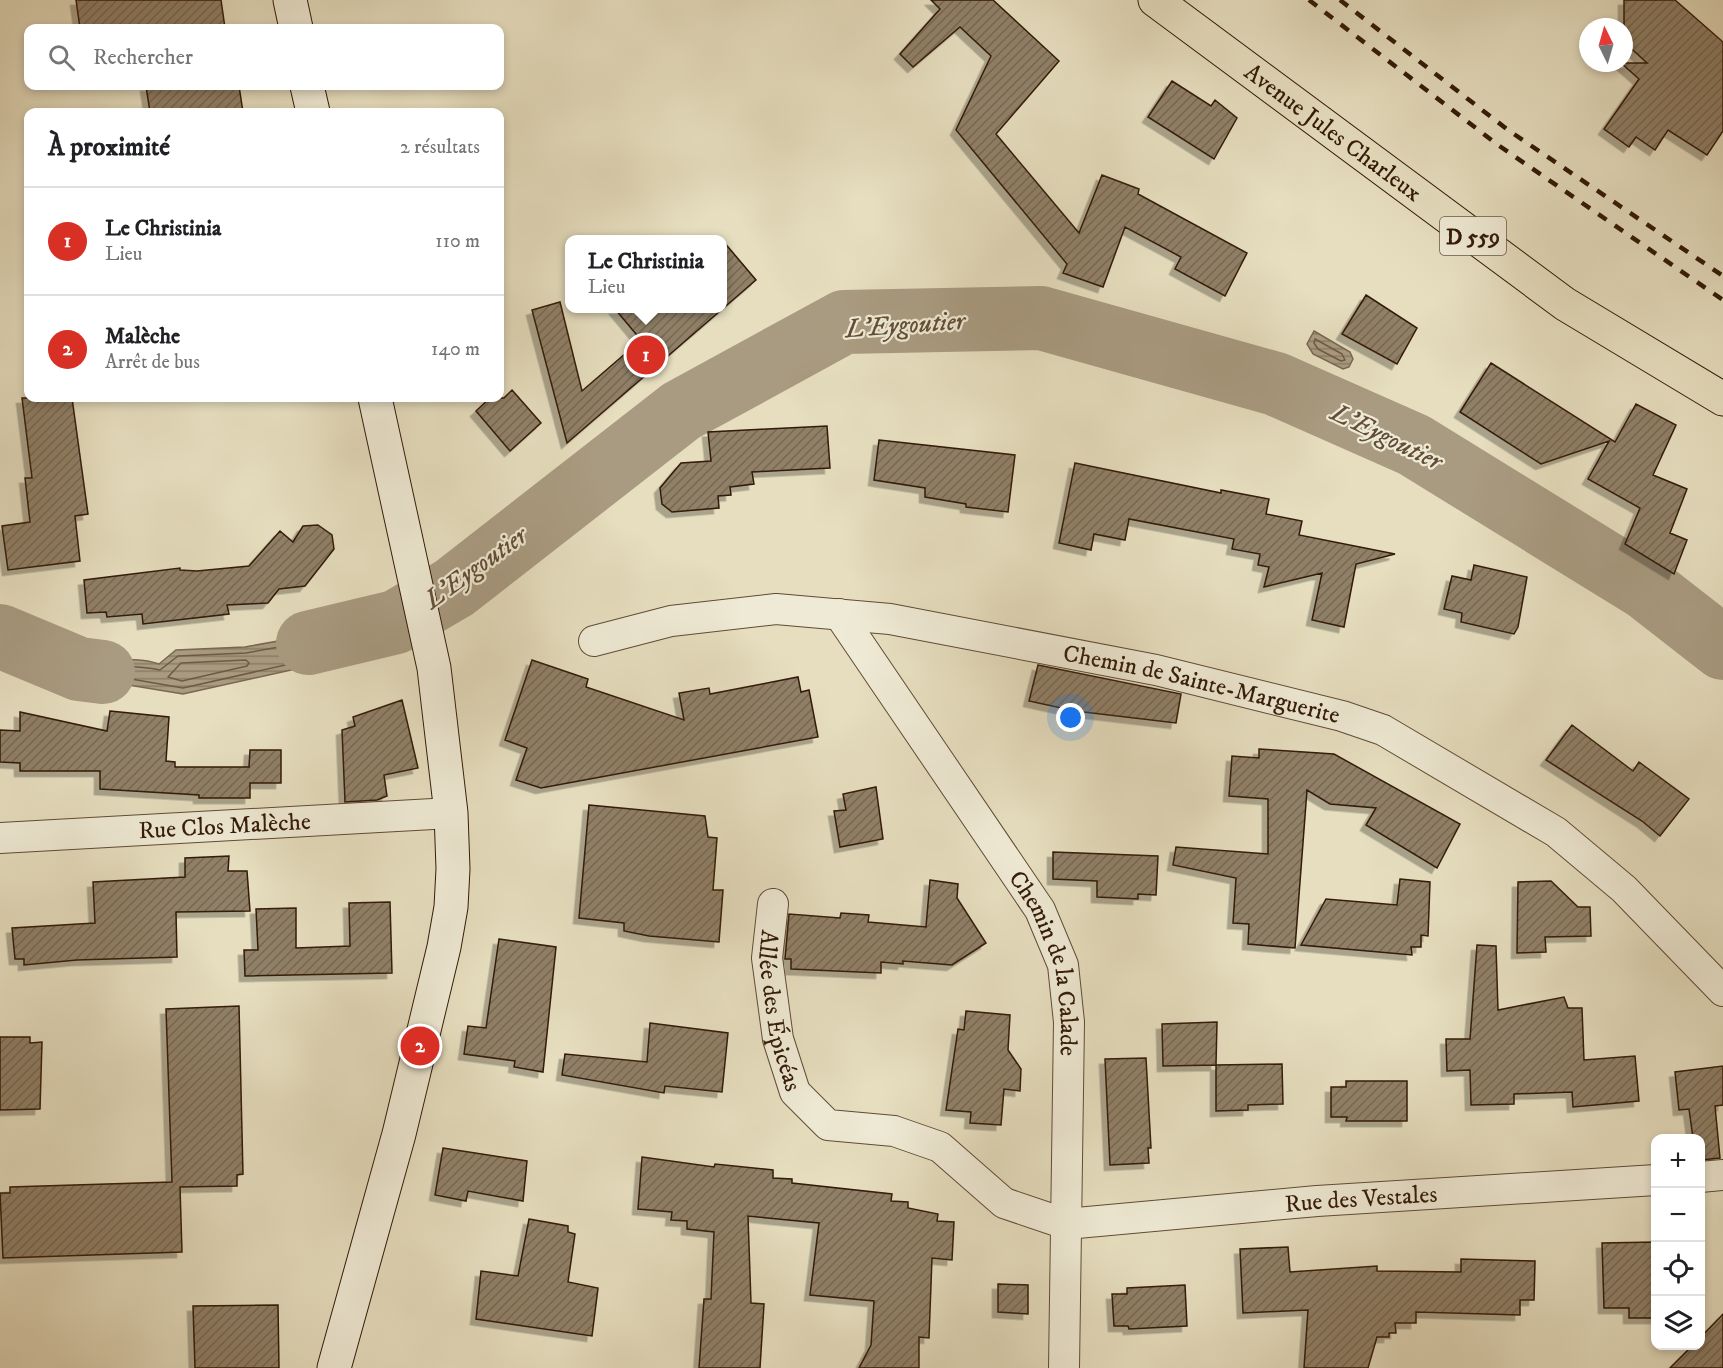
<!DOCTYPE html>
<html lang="fr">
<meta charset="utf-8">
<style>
:root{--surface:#fff;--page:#f2f2f2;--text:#202124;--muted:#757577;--line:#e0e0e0;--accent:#d93025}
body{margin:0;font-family:"IM FELL DW Pica",serif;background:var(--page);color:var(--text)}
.controls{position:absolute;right:18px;bottom:18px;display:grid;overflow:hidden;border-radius:12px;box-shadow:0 3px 9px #0003}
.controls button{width:54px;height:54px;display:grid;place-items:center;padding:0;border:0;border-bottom:2px solid var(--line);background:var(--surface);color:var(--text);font:30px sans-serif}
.compass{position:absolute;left:1579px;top:18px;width:54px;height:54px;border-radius:50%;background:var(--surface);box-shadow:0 3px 9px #0003;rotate:355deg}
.you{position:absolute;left:1071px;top:718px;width:21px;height:21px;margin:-15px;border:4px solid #fff;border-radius:50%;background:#1a73e8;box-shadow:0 0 0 9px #1a73e833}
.badge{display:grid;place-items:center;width:39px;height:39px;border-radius:50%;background:var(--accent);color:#fff;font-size:20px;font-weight:700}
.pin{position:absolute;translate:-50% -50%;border:3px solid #fff;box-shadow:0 2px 6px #0006}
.popup{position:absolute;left:565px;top:235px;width:162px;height:78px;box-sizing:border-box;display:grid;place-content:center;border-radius:12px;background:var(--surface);filter:drop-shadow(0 2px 4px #0005);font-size:20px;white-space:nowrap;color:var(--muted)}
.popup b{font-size:22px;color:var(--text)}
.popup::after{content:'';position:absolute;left:50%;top:100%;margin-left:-12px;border:12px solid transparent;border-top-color:var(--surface)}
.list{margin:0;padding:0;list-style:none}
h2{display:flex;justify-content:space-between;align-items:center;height:78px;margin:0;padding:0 24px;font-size:26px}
h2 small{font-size:20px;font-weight:400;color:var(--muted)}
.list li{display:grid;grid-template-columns:39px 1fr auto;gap:18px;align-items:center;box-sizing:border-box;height:108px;padding:0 24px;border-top:2px solid var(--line)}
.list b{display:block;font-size:22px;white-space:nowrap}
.list p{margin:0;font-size:20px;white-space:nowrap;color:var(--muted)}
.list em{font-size:20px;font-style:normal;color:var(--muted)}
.icon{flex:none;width:33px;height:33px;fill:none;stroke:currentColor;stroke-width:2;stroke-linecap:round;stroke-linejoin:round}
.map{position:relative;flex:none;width:1723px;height:1368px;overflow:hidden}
.search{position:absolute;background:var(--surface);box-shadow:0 3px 9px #0003;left:24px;top:24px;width:480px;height:66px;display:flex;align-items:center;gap:15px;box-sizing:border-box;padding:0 21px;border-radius:12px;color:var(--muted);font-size:22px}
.panel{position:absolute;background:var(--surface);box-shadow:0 3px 9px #0003;left:24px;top:108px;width:480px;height:294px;border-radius:12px}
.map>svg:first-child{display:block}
</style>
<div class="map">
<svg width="1723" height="1368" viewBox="0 0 1723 1368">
<defs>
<pattern id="water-rules" width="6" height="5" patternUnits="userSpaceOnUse" patternTransform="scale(1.5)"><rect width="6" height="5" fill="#a99b81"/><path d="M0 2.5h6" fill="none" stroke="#8a7e68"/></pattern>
<pattern id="building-hatch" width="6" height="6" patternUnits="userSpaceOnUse" patternTransform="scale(1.5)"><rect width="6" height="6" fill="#908067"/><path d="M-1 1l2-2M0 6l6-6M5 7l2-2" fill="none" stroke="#766853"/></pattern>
<filter id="shadow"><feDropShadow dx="-5.5" dy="5.5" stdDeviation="0" flood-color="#0004"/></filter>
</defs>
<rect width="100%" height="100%" fill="#e6debf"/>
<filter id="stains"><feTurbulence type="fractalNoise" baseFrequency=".00333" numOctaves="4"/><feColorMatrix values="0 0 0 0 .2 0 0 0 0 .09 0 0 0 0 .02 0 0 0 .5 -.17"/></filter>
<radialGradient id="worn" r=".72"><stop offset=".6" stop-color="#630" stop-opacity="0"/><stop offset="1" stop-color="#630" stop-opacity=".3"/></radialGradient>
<!-- water -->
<path fill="url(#water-rules)" stroke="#7a6751" stroke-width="1.5" d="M1314 331 1350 352 1353 359 1349 367 1343 369 1313 354 1307 344Z
M390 596 399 640 359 655 183 694 13 666 0 661V635C20 646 58 659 80 661 107 663 134 655 159 664L176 650 245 647 306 636 343 626Z"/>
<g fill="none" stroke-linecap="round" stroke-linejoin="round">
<!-- shore -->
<path stroke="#6e5a44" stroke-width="1.5" d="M1315 339 1342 354 1345 360 1341 361 1318 349 1314 343Z
M384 606 390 623V637L357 649 183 688 85 671 87 667C112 666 136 665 160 670L178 656 246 653 307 642 345 632Z
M377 619 382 620V632L351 641V637Z
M0 642 60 662 62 665 59 668 0 656
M246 660 249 663 247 666 182 681 168 677 181 663Z"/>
<!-- river -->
<path stroke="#a99b81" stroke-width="64" d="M0 636 79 669 103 672
M308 643 396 622 454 588 681 411 844 322 1041 318 1276 384 1414 445 1646 588 1723 648"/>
</g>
<!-- building -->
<path fill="url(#building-hatch)" stroke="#331a08" stroke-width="1.5" filter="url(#shadow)" d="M76 0H221L225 28H80Z
M931 0H993L1059 61 996 134 1079 233 1102 175 1139 189 1138 194 1247 253 1225 296 1175 269 1181 257 1125 227 1103 287 1063 273 1067 264 956 130 991 56 960 27 913 67 900 54 940 9Z
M1624 0H1675L1723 42V131L1707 155 1668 130 1655 150 1636 137 1629 147 1604 129 1639 79 1621 63H1647L1624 42Z
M1172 81 1211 106 1215 100 1237 118 1214 159 1148 117Z
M146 86H239L243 112H150Z
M723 241 756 280 567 443 532 310 560 302 582 391 641 340 615 309H723Z
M1366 295 1417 328 1397 364 1342 334Z
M1491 363 1615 442 1636 404 1676 425 1653 475 1687 489 1670 533 1687 540 1674 574 1625 544 1640 508 1588 479 1609 441 1541 464 1460 412Z
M512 390 541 423 510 451 476 411 490 398H504Z
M22 398H72L88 514 75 516 80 561 8 570 2 526 30 522 25 478H32Z
M827 426 830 468 752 472 754 484 730 487 731 495 718 496 719 508 672 512 662 504 660 488 681 463 711 461 708 432Z
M879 440 1015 455 1008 512 966 507V504L925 497V488L874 480Z
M1075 463 1221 493V490L1269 499 1266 514 1302 521 1299 535 1395 554 1356 564 1344 627 1312 620 1322 573 1264 587 1269 567 1258 565 1260 554 1232 549 1234 539 1129 519 1125 540 1094 534 1091 550 1059 543Z
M318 525 332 535 334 549 305 586 279 589 268 603 227 605 229 614 143 624 142 614 107 617 106 612 87 613 84 580 180 568V570L197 571 249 566 280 531 293 542 303 526Z
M1474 565 1527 577 1518 627 1514 634 1461 622 1462 613 1444 609 1452 576 1471 580Z
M532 660 588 679 586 687 684 720 679 693 709 688 710 694 798 677 801 692 809 690 818 737 541 788 516 780 527 748 505 740Z
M1038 665 1181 694 1176 723 1075 711 1029 701Z
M402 700 418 768 384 775 387 796 377 800 345 802 342 730 355 726 353 717Z
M110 711 169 717 166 761 175 762V767H249L250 750H281V783H250V798H199V795L100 789V771H20V763L0 762V730L20 731V712L107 731Z
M1572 725 1633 771 1639 762 1689 799 1660 836 1642 821 1546 760Z
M1259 749 1334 754 1460 824 1437 868 1366 825 1376 808 1330 804 1307 790 1295 948 1248 944 1249 924 1233 923 1236 878 1173 865 1176 847 1268 854V799L1229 796 1232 756 1259 758Z
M876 787 883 839 840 847 834 811 846 810 843 794Z
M589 805 705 816 708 837 717 838 713 890H723L719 942 649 936 624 931V923L579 918Z
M1053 852 1158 856 1156 895 1138 894V899L1097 897V881L1053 879Z
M229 856 228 871H247L250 911 176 912 177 957 77 960 24 965V959H15L12 928 95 923 93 882 185 877V858Z
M1400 879 1430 882 1428 936 1421 935V947H1411L1412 955 1301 945 1326 899 1397 905Z
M930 880 958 884 957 898 986 943 952 965 903 961V964L881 962V973L791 969V959H785L789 914 840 918 841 913 869 915 868 922 926 927Z
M1551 881 1578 907H1590L1591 936 1545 937 1546 952 1517 953 1518 882Z
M390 902 392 973 245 976 244 950H258L256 909 296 908V948L350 946 349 903Z
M499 939 556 947 543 1072 514 1067 515 1061 464 1054 468 1026 486 1028Z
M1477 945 1496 946 1498 1010 1564 997 1568 1008H1582L1584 1060 1635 1056 1639 1101 1573 1107 1572 1092 1514 1094V1104L1471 1105 1470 1070 1447 1071 1446 1039H1470Z
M239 1006 243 1174 237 1175V1186L180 1187 182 1252 3 1258 0 1193H10V1187L172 1182 166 1009Z
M966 1011 1010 1015 1008 1050 1021 1069 1020 1091 1004 1089 1001 1125 970 1123 971 1112 946 1110 958 1029 964 1030Z
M1217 1022 1216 1065 1163 1066 1162 1024Z
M650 1023 728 1033 722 1092 665 1086 664 1093 562 1075 565 1054 647 1062Z
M0 1037H30V1043L42 1042 40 1109 0 1110Z
M1146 1058 1151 1148H1148L1149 1163 1110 1165 1105 1059Z
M1282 1064 1283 1104 1248 1105V1110L1216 1111V1065Z
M1723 1066V1105L1715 1106 1720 1158 1701 1160V1138H1693L1689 1109 1679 1110 1675 1072Z
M1346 1081H1407V1121H1346L1347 1117H1331V1087H1346Z
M443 1148 527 1161 523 1201 468 1191 466 1201 435 1195Z
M642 1157 714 1167 715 1164 773 1170V1178L792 1179V1183L892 1194 891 1201 908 1202V1208L938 1214 937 1221 954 1222 952 1260 932 1258 929 1338 919 1337V1368H859L871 1345 874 1301 810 1295 819 1223 748 1216 751 1303 764 1304 760 1368H699L704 1299H711L714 1232 687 1229V1221L671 1220 672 1212 638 1209Z
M529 1219 568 1226V1232L575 1234 568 1282 598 1288 592 1336 476 1319 481 1271 518 1276Z
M1656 1242V1318H1629V1308H1604L1602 1243Z
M1288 1247 1290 1272 1377 1266V1271L1461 1272V1259L1535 1261 1534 1300H1520V1315L1416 1312V1323H1395L1396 1333H1389V1337H1377L1368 1368H1304L1308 1310 1243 1313 1240 1249Z
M998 1284 1028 1285V1314L998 1312Z
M1185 1285 1187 1326 1129 1329 1128 1326H1114L1112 1294H1127V1288Z
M278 1305 279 1368H195L193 1306Z
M1723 1314V1368H1670L1692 1346H1701V1337Z"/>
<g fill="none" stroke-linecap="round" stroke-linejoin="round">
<!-- street casing -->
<g stroke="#604b36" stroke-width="32">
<g id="street">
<path id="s1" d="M839 614 1040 910 1063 965 1069 1022 1064 1368"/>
<path id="s2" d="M594 641 671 621 776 609 890 619 1156 670 1342 716 1383 730 1556 832 1624 889 1723 991"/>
<path id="s3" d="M0 838 451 813"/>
<path id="s4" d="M773 904 767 958 778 1039 795 1092 828 1125 894 1131 940 1147 1004 1203 1066 1224 1317 1201 1656 1180"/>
<path d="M1700 1177 1723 1175"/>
</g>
</g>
<!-- secondary casing -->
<g stroke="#331a08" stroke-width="35">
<path id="secondary" d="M290 0 296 28
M307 86 313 112
M334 1368 399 1134 444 947 451 907 453 869 451 813 434 668 375 398"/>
</g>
<!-- primary casing -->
<g stroke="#331a08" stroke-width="35">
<g id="primary">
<path id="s5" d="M1155 0 1565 304 1723 399"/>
</g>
</g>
<!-- street -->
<use href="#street" stroke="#efead5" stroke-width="30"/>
<!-- secondary -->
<use href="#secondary" stroke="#efead5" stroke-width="33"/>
<!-- primary -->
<use href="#primary" stroke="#e6debf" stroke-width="33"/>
<!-- rail -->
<path stroke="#331a08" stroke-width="4.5" stroke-dasharray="10 10" stroke-linecap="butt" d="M1309 0 1498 145 1723 300
M1340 0 1508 130 1723 276"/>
</g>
<g text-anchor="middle" stroke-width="4.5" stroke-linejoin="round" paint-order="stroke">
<!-- shield labels -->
<rect fill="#efead5" stroke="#6b5846" stroke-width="1.5" x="1440" y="217" width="66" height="38" rx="4.5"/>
<g font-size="22" font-weight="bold" fill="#331a08">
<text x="1473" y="244">D 559</text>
</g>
<!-- street labels -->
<g font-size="24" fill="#331a08" stroke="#efead5">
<text dy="8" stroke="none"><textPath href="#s5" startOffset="222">Avenue Jules Charleux</textPath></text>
<text dy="8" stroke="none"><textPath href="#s2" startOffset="618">Chemin de Sainte-Marguerite</textPath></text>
<text dy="8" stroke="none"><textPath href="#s3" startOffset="225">Rue Clos Malèche</textPath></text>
<text dy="8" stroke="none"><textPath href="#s1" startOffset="411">Chemin de la Calade</textPath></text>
<text dy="8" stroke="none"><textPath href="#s4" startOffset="108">Allée des Épicéas</textPath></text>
<text dy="8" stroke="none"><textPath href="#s4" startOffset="800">Rue des Vestales</textPath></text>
</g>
<!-- water labels -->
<g font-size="26" font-style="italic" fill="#624e38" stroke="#efead5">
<text transform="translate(905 324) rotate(-4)" y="9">L'Eygoutier</text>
<text transform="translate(1387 436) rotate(26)" y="9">L'Eygoutier</text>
<text transform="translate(475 567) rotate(-36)" y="9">L'Eygoutier</text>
</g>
</g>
<rect width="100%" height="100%" filter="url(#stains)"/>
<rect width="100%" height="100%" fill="url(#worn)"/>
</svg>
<div class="controls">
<button>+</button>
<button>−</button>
<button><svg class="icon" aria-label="locate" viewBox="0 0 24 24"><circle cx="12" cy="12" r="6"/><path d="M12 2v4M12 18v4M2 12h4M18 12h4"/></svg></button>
<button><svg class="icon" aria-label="layers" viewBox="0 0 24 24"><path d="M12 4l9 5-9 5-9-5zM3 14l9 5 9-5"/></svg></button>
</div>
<svg class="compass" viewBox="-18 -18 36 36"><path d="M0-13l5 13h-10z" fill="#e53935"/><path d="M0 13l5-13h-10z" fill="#757577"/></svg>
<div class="you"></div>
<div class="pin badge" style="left:646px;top:355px">1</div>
<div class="popup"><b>Le Christinia</b>Lieu</div>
<div class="pin badge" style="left:420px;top:1046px">2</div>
<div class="search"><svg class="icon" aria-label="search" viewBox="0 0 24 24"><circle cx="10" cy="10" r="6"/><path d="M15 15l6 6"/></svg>Rechercher</div>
<section class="panel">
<h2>À proximité<small>2 résultats</small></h2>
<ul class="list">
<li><span class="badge">1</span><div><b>Le Christinia</b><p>Lieu</p></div><em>110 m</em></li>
<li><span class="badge">2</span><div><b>Malèche</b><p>Arrêt de bus</p></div><em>140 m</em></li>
</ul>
</section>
</div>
